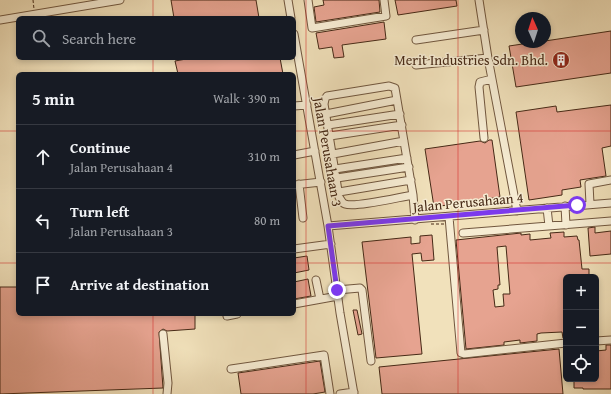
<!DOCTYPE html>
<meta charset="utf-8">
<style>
:root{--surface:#171b24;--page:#242831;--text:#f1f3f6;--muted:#9ea1a6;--line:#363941}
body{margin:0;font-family:"Gentium Book Plus",serif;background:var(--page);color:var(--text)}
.controls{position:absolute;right:12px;bottom:12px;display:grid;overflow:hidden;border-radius:6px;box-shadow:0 2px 6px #0003}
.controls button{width:36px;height:36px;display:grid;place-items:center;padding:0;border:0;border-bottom:1px solid var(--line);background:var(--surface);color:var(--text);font:20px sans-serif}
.compass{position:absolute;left:515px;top:12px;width:36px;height:36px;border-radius:50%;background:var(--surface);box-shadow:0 2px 6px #0003;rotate:357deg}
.stop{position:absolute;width:12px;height:12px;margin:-9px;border:3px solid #7c3aed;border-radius:50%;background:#fff}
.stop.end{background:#7c3aed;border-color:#fff;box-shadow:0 1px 4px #0008}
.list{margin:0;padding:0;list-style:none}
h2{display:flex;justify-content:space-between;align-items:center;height:52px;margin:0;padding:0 16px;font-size:17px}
h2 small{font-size:13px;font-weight:400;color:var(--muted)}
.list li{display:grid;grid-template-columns:26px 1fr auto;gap:12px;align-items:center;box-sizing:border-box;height:64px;padding:0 16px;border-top:1px solid var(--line)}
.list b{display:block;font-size:15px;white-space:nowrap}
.list p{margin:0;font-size:13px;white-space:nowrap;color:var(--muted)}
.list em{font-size:13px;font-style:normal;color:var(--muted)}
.icon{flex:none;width:22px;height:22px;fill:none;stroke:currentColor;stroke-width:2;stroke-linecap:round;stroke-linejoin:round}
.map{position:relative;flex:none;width:611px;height:394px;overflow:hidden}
.search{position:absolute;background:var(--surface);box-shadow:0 2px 6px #0003;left:16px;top:16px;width:280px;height:44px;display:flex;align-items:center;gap:10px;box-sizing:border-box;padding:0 14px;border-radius:6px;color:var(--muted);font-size:15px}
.panel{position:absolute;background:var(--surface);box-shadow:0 2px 6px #0003;left:16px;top:72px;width:280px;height:244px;border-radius:6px}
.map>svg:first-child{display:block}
</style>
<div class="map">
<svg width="611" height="394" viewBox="0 0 611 394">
<rect width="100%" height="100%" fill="#f1e1bb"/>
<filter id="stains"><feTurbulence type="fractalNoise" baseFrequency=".005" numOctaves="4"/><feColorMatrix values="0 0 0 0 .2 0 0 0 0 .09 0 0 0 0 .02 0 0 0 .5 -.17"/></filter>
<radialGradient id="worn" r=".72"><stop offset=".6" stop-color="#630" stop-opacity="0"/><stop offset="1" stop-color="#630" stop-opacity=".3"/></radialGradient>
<!-- building -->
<path fill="#e6a390" stroke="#462916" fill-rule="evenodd" d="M171 0H256L259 18H174Z
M323 0H379L380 12 316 22 314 7 324 5Z
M395 0H456L457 6 398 15Z
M384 22 386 39 342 45 344 57 334 58 332 47 319 49 316 33Z
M611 31V73L516 87 509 46 536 42H545V41Z
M192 58H280L283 74H178L175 61Z
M611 105V146L602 148 606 176 580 180 581 187 562 190V195L529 200 516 112 556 106 557 112Z
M489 140H492L500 197 434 207 425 149 480 141 485 143Z
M595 227V233L611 231V254L590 256 588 228Z
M564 232V237L577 236 578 240H579L582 269H589V277H566V338H563L562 332 541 333 537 334V341L520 343V340L504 342V345L466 349 456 240 521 233V235L530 234V240L551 238 550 233ZM506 246 510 294H503L504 306 495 307 493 290 498 289V285H500L497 247Z
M432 235 434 260 422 261 421 253 412 254 422 354 376 358 362 242 411 237V244L420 243V236Z
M307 256 309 270 294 273V258Z
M308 279 311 296 294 299V282Z
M0 287H18V314H195V329L167 331 163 329 159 332 163 388 0 394Z
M353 310H357L362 334 358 335Z
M606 345H611V389H583V388H574V379H596V351L606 350Z
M559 349 563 394H382L379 367Z
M320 361 325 392 313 394H241L238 373Z"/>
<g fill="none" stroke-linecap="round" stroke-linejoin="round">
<!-- minor casing -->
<g stroke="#71573f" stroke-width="9">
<path id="minor" d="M288 0 291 18
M308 0 312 28 386 16 384 0
M479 0 488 58 517 211
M0 20 120 0
M294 34 328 226 340 313 354 394
M416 40 484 30
M416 65 488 58
M294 106 307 105
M326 114 397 100
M328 125 400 114
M330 136 402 125
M484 138 479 87 480 82 492 79
M333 154 404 141
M294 155 315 151
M335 169 407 158
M337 178 409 167
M299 184 303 218
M294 185 321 182
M339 192 411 180
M413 195C400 197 355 208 345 204 342 203 341 200 339 197L324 104 325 99 327 96 389 86 395 88 413 195 415 220
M590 204 589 184 611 180
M565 206 566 225
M547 208 549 226
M449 217 461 353 464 354 566 343
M328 226 611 203
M463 233 611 221
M294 249 331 244
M316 280 320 299
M337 290 360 288 362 290 371 361
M294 304 338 296
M227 316 237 314
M163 334 168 383 167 394
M596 341 611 340
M231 369 324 355 330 394
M340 394 354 392"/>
</g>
<!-- path -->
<path stroke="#462916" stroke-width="1" stroke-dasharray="3 2" stroke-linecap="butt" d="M33 0 34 9
M431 224H444"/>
<!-- minor -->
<use href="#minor" stroke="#f6ecd3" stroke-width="7"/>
</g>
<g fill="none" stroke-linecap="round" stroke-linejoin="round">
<!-- route -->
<path stroke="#7c3aed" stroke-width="5" d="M337 290 328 226 577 205"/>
</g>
<!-- grid -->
<path fill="none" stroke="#d62828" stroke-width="1" stroke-opacity="0.55" d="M153 0V18M306 0V394M458 0V394M153 58V74M0 131H18M294 131H611M0 263H18M294 263H611M153 314V394"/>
<!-- icons -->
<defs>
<g id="building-disc" transform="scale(0.9)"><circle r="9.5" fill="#8f2418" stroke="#f6ecd3"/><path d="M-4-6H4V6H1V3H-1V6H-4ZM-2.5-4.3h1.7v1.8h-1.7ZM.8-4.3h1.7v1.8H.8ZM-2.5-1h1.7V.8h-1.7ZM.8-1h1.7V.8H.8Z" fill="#fff"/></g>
</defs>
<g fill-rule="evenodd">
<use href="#building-disc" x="561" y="60"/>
</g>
<g text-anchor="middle" stroke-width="3" stroke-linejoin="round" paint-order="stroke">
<!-- poi labels -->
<g font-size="14" fill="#462916" stroke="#f6ecd3" text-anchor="end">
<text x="548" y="65">Merit Industries Sdn. Bhd.</text>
</g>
<!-- street labels -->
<g font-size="14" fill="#462916" stroke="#f6ecd3">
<text transform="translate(328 152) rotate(80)" y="5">Jalan Perusahaan 3</text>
<text transform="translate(468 202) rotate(-5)" y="5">Jalan Perusahaan 4</text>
</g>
</g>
<rect width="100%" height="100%" filter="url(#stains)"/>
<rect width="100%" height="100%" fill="url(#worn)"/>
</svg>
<div class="controls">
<button>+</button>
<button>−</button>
<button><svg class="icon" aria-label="locate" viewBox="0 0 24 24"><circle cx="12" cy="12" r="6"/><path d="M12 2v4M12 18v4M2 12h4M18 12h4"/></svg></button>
</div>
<svg class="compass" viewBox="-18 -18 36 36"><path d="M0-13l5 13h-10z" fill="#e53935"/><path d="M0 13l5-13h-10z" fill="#9ea1a6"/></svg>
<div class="stop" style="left:577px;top:205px"></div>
<div class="stop end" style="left:337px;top:290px"></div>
<div class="search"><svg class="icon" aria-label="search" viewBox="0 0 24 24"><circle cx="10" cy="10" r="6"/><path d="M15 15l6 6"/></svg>Search here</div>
<section class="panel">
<h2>5 min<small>Walk · 390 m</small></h2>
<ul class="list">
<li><svg class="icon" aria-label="ahead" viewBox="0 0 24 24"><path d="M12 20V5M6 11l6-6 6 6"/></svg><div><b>Continue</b><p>Jalan Perusahaan 4</p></div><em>310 m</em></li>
<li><svg class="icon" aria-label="left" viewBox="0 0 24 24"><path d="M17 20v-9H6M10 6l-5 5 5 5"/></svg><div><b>Turn left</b><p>Jalan Perusahaan 3</p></div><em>80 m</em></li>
<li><svg class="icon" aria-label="arrive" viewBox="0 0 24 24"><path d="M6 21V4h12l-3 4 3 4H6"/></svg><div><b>Arrive at destination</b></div></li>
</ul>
</section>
</div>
